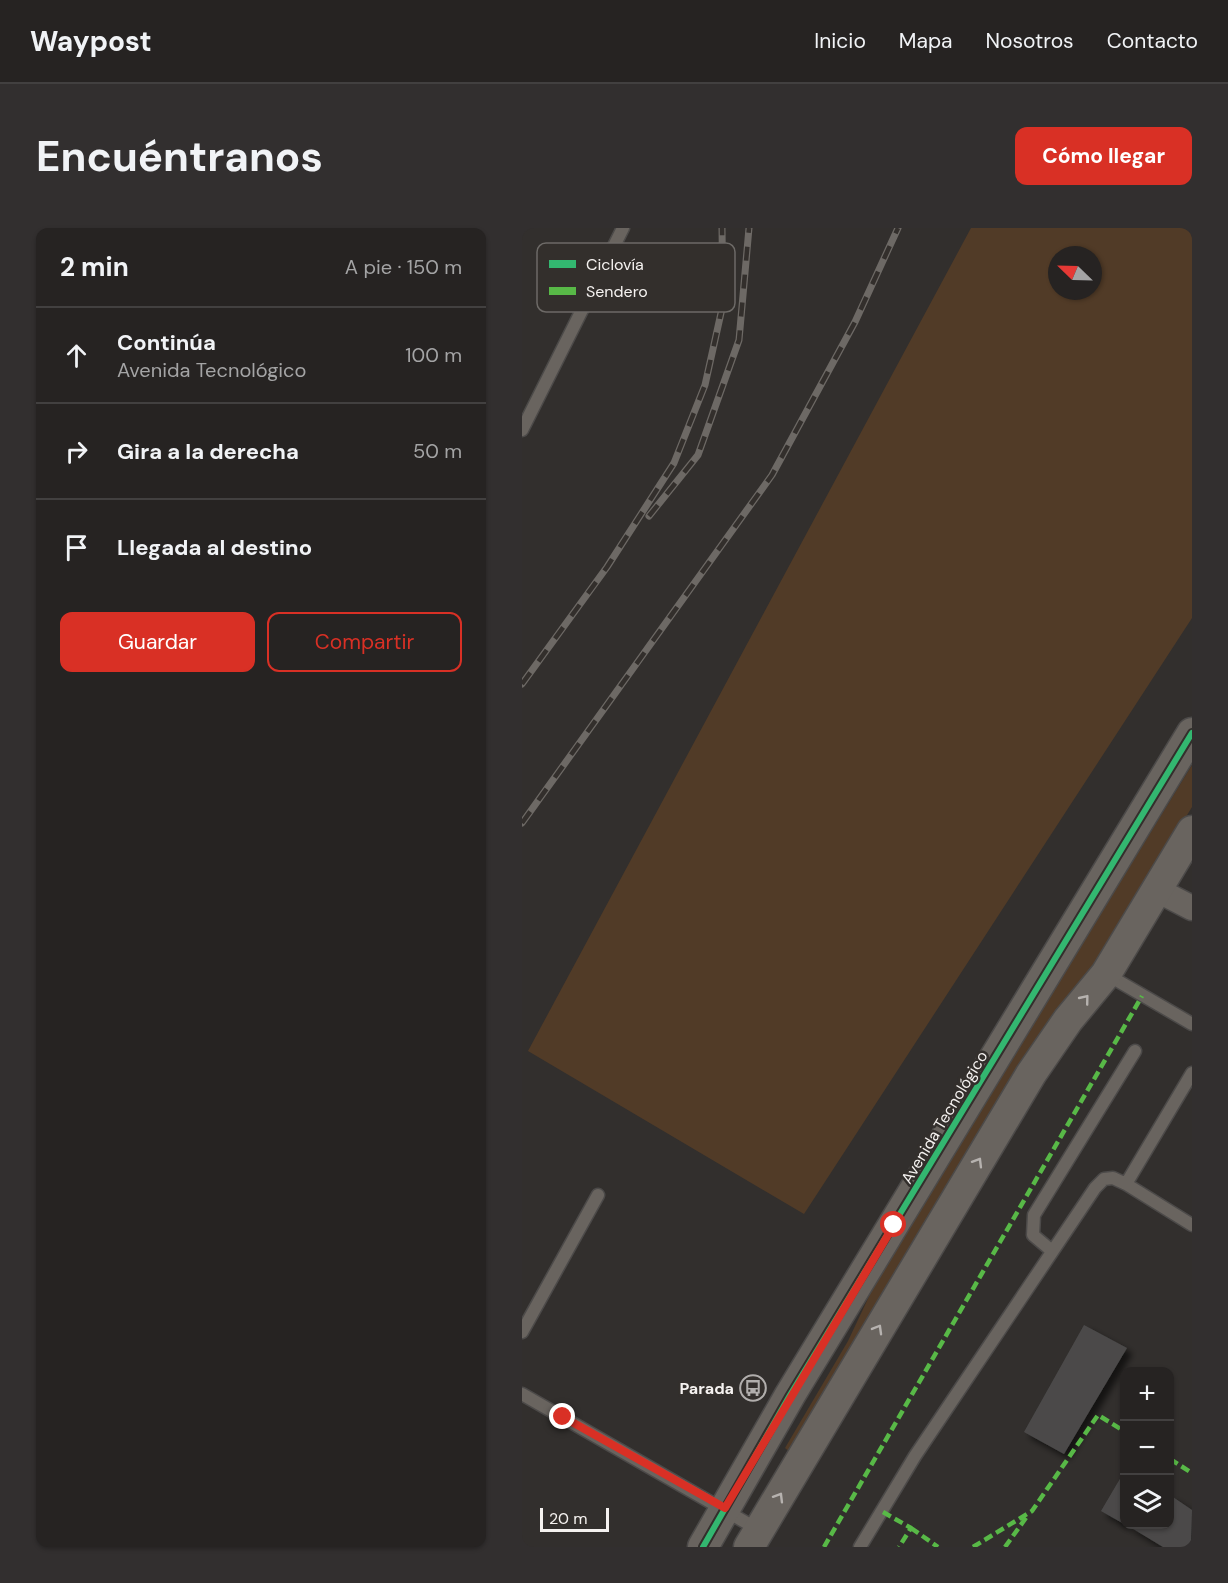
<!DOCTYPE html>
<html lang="es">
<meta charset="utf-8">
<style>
:root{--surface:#262322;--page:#322f2f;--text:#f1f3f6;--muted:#a4a4a5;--line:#424040;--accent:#d93025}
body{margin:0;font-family:"DM Sans",sans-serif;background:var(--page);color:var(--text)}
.controls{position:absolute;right:18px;bottom:18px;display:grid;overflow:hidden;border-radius:12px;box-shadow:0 2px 4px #0004}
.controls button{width:54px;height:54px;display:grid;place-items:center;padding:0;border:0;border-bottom:2px solid var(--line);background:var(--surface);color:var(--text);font:30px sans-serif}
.compass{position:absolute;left:526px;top:18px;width:54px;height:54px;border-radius:50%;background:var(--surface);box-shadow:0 2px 4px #0004;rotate:293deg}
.scale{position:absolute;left:18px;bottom:15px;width:69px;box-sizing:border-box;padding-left:6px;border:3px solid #f5f2f0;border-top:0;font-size:16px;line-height:21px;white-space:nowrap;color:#f5f2f0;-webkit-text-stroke:4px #332f2c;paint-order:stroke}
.stop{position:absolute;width:18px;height:18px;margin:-14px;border:4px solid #d93025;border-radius:50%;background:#fff}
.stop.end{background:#d93025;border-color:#fff;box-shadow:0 2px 6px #0008}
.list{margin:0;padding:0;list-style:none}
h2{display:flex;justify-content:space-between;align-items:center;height:78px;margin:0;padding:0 24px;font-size:26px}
h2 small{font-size:20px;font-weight:400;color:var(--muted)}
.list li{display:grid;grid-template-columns:39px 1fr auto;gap:18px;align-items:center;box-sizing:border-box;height:96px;padding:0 24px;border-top:2px solid var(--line)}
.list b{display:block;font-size:22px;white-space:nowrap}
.list p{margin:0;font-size:20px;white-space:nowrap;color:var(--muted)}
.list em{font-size:20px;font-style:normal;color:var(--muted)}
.actions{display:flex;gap:12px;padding:18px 24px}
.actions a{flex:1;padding:14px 0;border:2px solid var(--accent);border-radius:12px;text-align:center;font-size:21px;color:var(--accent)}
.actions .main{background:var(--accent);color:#fff}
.icon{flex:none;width:33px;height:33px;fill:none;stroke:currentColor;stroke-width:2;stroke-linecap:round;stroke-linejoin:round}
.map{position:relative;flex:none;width:670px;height:1319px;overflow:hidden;border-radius:12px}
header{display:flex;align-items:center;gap:36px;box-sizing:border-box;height:84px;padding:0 30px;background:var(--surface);border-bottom:2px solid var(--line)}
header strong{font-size:28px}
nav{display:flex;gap:33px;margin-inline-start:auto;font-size:21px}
.intro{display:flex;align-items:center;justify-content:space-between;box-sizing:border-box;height:144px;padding:0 36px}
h1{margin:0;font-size:42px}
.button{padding:15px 27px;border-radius:12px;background:var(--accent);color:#fff;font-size:21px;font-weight:700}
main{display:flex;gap:36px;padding:0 36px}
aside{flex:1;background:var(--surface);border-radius:12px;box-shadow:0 2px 4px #0004}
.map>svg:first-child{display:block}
</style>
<header>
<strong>Waypost</strong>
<nav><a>Inicio</a><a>Mapa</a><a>Nosotros</a><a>Contacto</a></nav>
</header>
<div class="intro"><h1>Encuéntranos</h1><a class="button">Cómo llegar</a></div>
<main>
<aside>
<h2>2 min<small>A pie · 150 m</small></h2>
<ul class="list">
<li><svg class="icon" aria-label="ahead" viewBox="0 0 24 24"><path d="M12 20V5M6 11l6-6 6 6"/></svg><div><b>Continúa</b><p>Avenida Tecnológico</p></div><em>100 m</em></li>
<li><svg class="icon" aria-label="right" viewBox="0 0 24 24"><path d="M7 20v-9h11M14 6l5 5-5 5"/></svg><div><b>Gira a la derecha</b></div><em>50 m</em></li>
<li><svg class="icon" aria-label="arrive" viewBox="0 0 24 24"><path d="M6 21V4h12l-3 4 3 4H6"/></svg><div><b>Llegada al destino</b></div></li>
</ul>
<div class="actions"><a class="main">Guardar</a><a>Compartir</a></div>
</aside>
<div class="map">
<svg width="670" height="1319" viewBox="0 0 670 1319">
<defs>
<filter id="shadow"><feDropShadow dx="5.5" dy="5.5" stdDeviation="3" flood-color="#0009"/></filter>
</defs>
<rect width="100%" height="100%" fill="#322f2d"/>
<!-- green -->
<path fill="#513b27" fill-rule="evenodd" d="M449 0H670V390L282 986 6 823ZM535 27H571V63H535Z
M670 537V579L576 732 480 865 382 1028 270 1226 263 1220 326 1113 359 1043Z"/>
<!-- building -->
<path fill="#4b4a4a" filter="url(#shadow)" d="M562 1097 605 1120 542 1226 502 1204Z
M602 1244V1296L579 1283Z
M648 1267 670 1282 669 1319H641L603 1296H648Z"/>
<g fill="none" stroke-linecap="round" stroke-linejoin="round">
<!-- service casing -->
<g stroke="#4c4a49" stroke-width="15">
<path id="service" d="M0 202 101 0
M584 746 670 796
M670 845 604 956 670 997
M530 1023 511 1007 512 987 613 823
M0 1104 76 967
M0 1166 237 1302
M338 1319 393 1228 573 960 582 951 591 950 604 956"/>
</g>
<!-- minor casing -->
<g stroke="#4c4a49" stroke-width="27">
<path id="minor" d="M635 662 670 680"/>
</g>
<!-- tertiary casing -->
<g stroke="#4c4a49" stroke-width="33">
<path id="tertiary" d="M181 1319 268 1167 670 505
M227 1319 509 846 546 792 584 746 670 603"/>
</g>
<!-- service -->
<use href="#service" stroke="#69645f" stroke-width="12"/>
<!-- minor -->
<use href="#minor" stroke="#69645f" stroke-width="24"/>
<!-- tertiary -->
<use href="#tertiary" stroke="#69645f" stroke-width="30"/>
<!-- rail casing -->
<g stroke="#6d6965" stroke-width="7">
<path id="rail" d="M127 288 176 227 217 112 227 0
M0 456 85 339 152 235 183 157 201 76 200 0
M0 595 250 247 333 94 376 0"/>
</g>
<!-- rail -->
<use href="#rail" stroke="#332f2c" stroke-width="4.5" stroke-dasharray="14" stroke-linecap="butt"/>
<!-- quiet -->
<path stroke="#58b947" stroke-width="4.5" stroke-dasharray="9 4.5" stroke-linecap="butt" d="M648 1231 670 1245
M361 1284 389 1300 377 1319
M389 1300 416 1319
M302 1319 620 768
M451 1319 510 1283 576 1187 602 1203
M483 1319 506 1287"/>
<!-- cycleway casing -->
<g stroke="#332f2c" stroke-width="10">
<path id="cycleway" d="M181 1319 268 1167 670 505"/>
</g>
<!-- cycleway -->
<use href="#cycleway" stroke="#33b770" stroke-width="6"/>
</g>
<!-- one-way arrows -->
<defs><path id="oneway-chevron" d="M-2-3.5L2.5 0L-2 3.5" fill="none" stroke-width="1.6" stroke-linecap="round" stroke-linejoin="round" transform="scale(1.5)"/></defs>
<g stroke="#b6b2af">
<use href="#oneway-chevron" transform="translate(563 771) rotate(-51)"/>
<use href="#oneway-chevron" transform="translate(456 934) rotate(-59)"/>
<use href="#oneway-chevron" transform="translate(356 1101) rotate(-60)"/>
<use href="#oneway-chevron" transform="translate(257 1269) rotate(-59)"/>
</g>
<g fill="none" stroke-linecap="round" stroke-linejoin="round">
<!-- route -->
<path stroke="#d93025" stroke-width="8" d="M41 1189 203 1280 372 997"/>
</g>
<!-- icons -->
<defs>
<g id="bus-ring" transform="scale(1.35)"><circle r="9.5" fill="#332f2c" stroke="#b1aeac" stroke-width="1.5"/><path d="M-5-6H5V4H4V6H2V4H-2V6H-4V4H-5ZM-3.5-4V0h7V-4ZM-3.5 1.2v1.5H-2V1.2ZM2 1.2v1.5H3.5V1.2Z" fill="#b1aeac"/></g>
</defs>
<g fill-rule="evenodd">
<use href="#bus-ring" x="231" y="1160"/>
</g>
<g text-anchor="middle" stroke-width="5" stroke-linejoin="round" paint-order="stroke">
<!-- street labels -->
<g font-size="16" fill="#f5f2f0" stroke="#332f2c">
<text transform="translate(422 889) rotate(-59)" y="6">Avenida Tecnológico</text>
</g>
<!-- poi labels -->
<g font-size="16" font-weight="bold" fill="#f5f2f0" stroke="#332f2c" text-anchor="end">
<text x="212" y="1166">Parada</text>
</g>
</g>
<!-- legend -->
<rect x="15" y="15" width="198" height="69" rx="9" fill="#332f2c" stroke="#6d6a67" stroke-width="1.5"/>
<rect x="27" y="32" width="27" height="8" fill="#33b770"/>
<rect x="27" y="59" width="27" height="8" fill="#58b947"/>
<g font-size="16" fill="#f5f2f0">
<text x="64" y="42">Ciclovía</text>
<text x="64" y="69">Sendero</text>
</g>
</svg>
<div class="controls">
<button>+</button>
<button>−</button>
<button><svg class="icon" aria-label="layers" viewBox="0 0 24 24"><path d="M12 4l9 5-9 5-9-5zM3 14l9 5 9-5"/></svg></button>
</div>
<svg class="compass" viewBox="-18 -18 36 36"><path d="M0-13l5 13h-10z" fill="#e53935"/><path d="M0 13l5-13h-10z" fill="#a4a4a5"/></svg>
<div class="scale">20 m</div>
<div class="stop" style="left:372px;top:997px"></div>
<div class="stop end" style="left:41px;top:1189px"></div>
</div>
</main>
